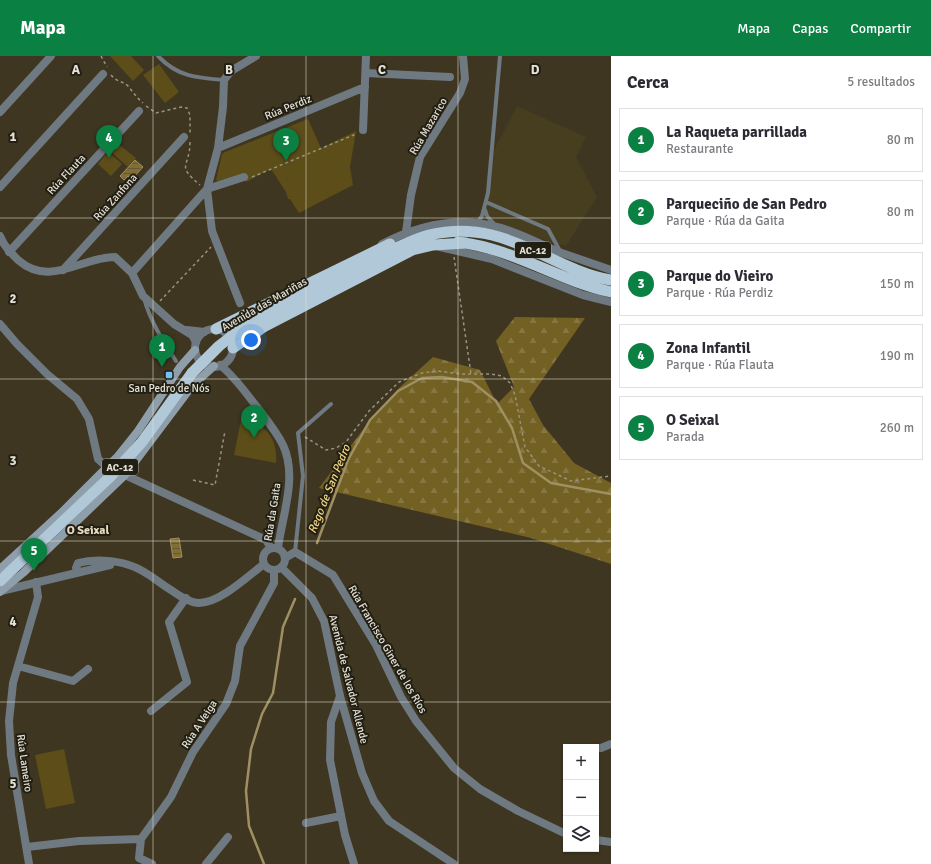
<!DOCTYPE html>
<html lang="es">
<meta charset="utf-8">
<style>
:root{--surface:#fff;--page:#f2f2f3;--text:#2b2b33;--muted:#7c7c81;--line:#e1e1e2;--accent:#0b8043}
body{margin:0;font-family:Signika,sans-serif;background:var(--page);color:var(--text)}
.controls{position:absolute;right:12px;bottom:12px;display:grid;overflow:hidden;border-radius:0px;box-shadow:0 1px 3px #0004}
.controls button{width:36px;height:36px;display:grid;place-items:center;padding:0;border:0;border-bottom:1px solid var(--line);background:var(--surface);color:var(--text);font:20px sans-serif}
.you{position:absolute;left:251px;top:284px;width:14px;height:14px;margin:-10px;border:3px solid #fff;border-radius:50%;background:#1a73e8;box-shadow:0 0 0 6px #1a73e833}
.badge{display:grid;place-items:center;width:26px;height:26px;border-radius:50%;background:var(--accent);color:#fff;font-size:13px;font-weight:700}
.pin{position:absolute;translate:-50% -33px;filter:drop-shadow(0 1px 2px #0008)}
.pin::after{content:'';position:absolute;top:21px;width:14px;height:12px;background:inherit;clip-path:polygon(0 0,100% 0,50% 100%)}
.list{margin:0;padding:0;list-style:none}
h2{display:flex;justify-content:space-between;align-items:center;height:52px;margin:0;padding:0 16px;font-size:17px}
h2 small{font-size:13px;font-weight:400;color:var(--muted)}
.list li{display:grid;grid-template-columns:26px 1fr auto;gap:12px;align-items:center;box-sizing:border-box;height:64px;margin:0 8px 8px;padding:0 8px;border:1px solid var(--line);border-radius:0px}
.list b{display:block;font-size:15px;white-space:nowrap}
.list p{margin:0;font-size:13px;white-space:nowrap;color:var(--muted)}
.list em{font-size:13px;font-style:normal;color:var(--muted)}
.icon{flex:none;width:22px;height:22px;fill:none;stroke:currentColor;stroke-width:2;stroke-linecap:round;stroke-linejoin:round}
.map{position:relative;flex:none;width:611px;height:808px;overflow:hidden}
header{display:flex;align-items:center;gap:24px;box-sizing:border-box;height:56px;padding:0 20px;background:var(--accent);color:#fff}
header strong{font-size:19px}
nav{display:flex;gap:22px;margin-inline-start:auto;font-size:14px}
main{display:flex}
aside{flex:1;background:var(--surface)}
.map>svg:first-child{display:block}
</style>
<header>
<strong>Mapa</strong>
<nav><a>Mapa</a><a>Capas</a><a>Compartir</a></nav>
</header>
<main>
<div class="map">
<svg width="611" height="808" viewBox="0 0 611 808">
<defs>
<pattern id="forest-firs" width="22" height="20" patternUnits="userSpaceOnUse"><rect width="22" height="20" fill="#736023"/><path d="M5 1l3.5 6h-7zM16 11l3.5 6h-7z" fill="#877642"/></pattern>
<pattern id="water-rules" width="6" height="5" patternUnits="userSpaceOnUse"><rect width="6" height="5" fill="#816e32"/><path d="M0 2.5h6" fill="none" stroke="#635939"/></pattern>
</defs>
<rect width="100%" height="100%" fill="#3e3620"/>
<!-- built -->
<path fill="#473e20" d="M517 50 586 81 576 101 597 141 566 190 480 166 494 94Z"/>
<!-- forest -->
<path fill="url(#forest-firs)" d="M515 261 585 262 529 343 543 369 574 407 611 427V508L531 482 319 432 365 371 399 332 433 301 480 314 497 348 514 331 496 285Z"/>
<!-- park -->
<path fill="#5c4d19" d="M110 0H131L144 14 133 25Z
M159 8 179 36 165 47 143 19Z
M308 63 321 92 356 75 350 111 353 129 299 157 290 143H288L286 136 271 113 246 126 244 121 219 126 216 124 222 98 225 96Z
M117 87 136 102 128 111 110 95Z
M108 96 122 108 111 120 98 108Z
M242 359C264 371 278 379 276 407L234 399Z
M64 693 75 747 46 753 35 699Z"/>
<!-- water -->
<path fill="url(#water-rules)" stroke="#9f9063" d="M135 104 143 111 132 123 128 120 124 124 120 120Z
M179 482 182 501 173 502 170 483Z"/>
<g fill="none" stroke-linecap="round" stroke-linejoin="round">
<!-- stream -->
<path stroke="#9f9063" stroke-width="2.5" d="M317 487 348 404 370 364 398 335 422 322 442 321 472 326 496 345 512 372 523 407 551 427 611 438
M264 808 249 770 246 735 251 693 262 658 273 637 283 571 295 543"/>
<!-- path -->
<path stroke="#989382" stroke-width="1.5" stroke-dasharray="3 3" stroke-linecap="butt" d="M101 0 107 11
M111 19C118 27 123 25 128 30 133 36 137 42 143 47
M146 50 156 57 181 51 187 52 190 59V77
M190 86C190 112 175 108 200 129
M252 121 356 78
M454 201 471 318
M160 245 211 191
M305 381 326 394 336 392 346 386 369 355 399 326 422 317 438 315 460 318H490L502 320 510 327 515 339 525 391 539 410 571 425 611 420
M193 424 215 429 225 375"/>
<!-- service -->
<path stroke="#6f7981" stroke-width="4" d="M158 0C178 21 197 22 224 24
M486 146 548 173 560 195
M485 154 487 160 495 169
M477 167 482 160 488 137 500 0
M144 242C150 265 163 285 176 305
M295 496 303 420 298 377 331 348"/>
<!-- minor -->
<path stroke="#6f7981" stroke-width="8" d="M366 17 450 21
M0 56 51 0
M363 74 366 0
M218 92 365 31
M0 131 103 18
M406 176 411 139 420 101 460 37 465 23 463 0
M0 180C4 190 10 196 18 204 50 232 81 201 115 201L132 217 143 240 174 268 192 279 196 286
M382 188C417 170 458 160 497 171 518 176 539 188 559 196 576 202 594 208 611 214
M440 191 492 203 583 239 611 246
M9 196 139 55
M63 214 184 81
M132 217 207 133 244 121
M240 247 212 175 207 133 218 92 223 51 224 24 231 15 256 0
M0 268 17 288 47 318 77 343 89 363 98 403 107 411
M187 274 204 276
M125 419 266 484 271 492
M285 502 295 496 333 519 376 589 401 641 416 665 454 712 480 733 518 755 566 778
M18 610 73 625 88 613
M340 640 331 666 330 704 345 779 354 808
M151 655 187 626 169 566 186 542
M601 692 611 688
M306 767 341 760
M141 783 139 802 152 808
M596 784 611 786
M27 791 79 785 141 783 171 741 193 696 226 648 235 625 240 590 274 527V514
M29 808 11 699 9 665 13 627 38 541 36 526
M206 808 228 781"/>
<!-- tertiary -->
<path stroke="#6f7981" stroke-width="8" d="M195 292a19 19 0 1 1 38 0a19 19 0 1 1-38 0Z
M220 309C235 321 245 336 257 351 266 363 276 375 283 389 298 421 282 460 278 492
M263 503a11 11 0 1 1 22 0a11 11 0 1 1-22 0Z
M281 511 312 542 324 565 340 640 362 717 374 745 389 765 454 808
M79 516 76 512 78 507C93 503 114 504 129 509 144 513 158 526 171 534 178 539 190 547 199 547 220 547 248 520 264 508
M1 535 110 509"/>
<!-- secondary -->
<path stroke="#8e9eaa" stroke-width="8" d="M0 513 61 457 118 400 138 375 180 311 195 294
M0 536 23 517 125 419 192 330 214 310"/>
<!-- trunk -->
<path stroke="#b0c8d8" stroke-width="11" d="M458 186C515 193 557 224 611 236
M216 273 390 188
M237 276C275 253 316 234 355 214 378 202 404 186 429 179 450 174 472 174 492 179 533 189 569 217 611 224
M233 292 265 270 412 194 433 189 466 187
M0 525 111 420 142 386 192 317"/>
<!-- trunk-bridge -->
<path stroke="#b0c8d8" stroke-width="11" d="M192 317 219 290 237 276"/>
</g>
<!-- grid -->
<path fill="none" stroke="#e5e1d4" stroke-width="1" stroke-opacity="0.55" d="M153 0V808M306 0V808M458 0V808M0 162H611M0 323H611M0 485H611M0 646H611"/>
<!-- markers -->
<rect fill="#71c1f5" stroke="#211e14" stroke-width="1.5" x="165" y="315" width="8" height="8" rx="2"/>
<g text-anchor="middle" stroke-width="4" stroke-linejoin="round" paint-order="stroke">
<!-- shield labels -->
<g fill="#211e14" stroke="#aaa69a" stroke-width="1">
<rect x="515" y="186" width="36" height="16" rx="3"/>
<rect x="102" y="403" width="36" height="16" rx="3"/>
</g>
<g font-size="10" font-weight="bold" fill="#e5e1d4">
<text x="533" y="198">AC-12</text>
<text x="120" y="415">AC-12</text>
</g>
<!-- street labels -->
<g font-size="11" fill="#e5e1d4" stroke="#211e14">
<text transform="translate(288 51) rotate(-22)" y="4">Rúa Perdiz</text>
<text transform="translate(428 70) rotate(-60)" y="4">Rúa Mazarico</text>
<text transform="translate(66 118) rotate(-47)" y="4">Rúa Flauta</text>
<text transform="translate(115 141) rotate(-48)" y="4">Rúa Zanfona</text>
<text transform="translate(264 248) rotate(-30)" y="4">Avenida das Mariñas</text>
<text transform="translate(272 456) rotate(-81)" y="4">Rúa da Gaita</text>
<text transform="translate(388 593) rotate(60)" y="4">Rúa Francisco Giner de los Ríos</text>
<text transform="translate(349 623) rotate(76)" y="4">Avenida de Salvador Allende</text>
<text transform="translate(199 668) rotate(-57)" y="4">Rúa A Veiga</text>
<text transform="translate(25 707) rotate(82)" y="4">Rúa Lameiro</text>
</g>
<!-- poi labels -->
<g font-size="11" fill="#e5e1d4" stroke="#211e14">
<text x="169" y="336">San Pedro de Nós</text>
</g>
<!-- water labels -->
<g font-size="12" font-style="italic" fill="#f4d77f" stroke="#211e14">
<text transform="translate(329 433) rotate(-68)" y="4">Rego de San Pedro</text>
</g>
<!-- neighbourhood labels -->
<g font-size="12" font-weight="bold" fill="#e5dcc1" stroke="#211e14">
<text x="88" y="478">O Seixal</text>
</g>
</g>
<g font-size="13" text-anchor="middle" font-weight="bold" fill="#e5e1d4" stroke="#211e14" stroke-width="4" stroke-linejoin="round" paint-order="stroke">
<text x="76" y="18">A</text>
<text x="229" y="18">B</text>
<text x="382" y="18">C</text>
<text x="535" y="18">D</text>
<text x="13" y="85">1</text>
<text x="13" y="247">2</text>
<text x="13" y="409">3</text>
<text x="13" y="570">4</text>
<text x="13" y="732">5</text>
</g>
</svg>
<div class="controls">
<button>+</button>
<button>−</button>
<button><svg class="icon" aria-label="layers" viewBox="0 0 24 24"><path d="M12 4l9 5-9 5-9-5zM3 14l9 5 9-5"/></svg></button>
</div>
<div class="you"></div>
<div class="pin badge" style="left:162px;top:311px">1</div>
<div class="pin badge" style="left:254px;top:382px">2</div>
<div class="pin badge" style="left:286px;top:105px">3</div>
<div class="pin badge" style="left:109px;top:102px">4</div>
<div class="pin badge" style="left:34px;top:515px">5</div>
</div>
<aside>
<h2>Cerca<small>5 resultados</small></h2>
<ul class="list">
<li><span class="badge">1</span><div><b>La Raqueta parrillada</b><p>Restaurante</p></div><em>80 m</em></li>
<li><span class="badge">2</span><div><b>Parqueciño de San Pedro</b><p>Parque · Rúa da Gaita</p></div><em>80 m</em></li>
<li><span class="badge">3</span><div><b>Parque do Vieiro</b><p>Parque · Rúa Perdiz</p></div><em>150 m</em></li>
<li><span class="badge">4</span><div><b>Zona Infantil</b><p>Parque · Rúa Flauta</p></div><em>190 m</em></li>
<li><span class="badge">5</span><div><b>O Seixal</b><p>Parada</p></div><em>260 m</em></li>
</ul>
</aside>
</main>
